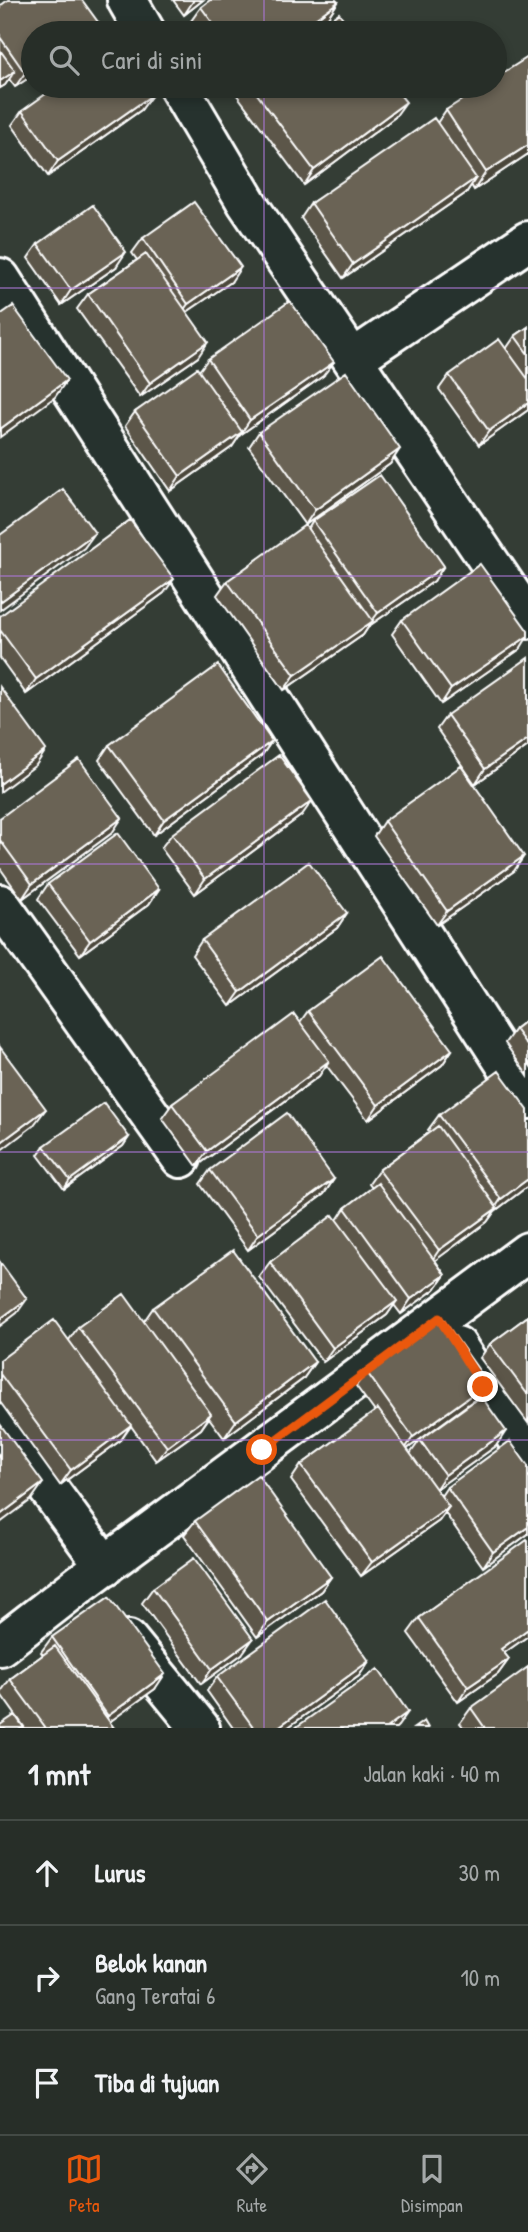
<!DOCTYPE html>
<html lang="id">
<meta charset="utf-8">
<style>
:root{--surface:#272e28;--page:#2f3630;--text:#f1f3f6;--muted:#a4a8a8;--line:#434a45;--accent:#ea580c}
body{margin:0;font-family:"Patrick Hand",sans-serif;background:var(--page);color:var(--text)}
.stop{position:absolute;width:21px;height:21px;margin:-16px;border:5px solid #ea580c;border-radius:50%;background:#fff}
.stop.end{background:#ea580c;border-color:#fff;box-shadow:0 2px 7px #0008}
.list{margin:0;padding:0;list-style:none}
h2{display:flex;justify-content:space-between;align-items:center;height:91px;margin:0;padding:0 28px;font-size:30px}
h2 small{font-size:23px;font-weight:400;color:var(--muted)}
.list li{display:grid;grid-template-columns:46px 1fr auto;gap:21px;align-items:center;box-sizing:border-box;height:105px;padding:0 28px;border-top:2px solid var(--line)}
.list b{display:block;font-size:26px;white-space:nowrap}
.list p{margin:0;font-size:23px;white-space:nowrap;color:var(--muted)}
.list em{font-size:23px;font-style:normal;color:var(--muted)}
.icon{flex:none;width:38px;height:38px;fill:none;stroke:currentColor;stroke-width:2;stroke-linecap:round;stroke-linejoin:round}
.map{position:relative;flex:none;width:528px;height:1728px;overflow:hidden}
.search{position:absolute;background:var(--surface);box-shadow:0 4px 10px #0003;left:21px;right:21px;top:21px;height:77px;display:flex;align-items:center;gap:18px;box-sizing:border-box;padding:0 24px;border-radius:38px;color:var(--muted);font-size:26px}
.sheet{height:406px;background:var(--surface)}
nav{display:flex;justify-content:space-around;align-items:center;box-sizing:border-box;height:98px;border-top:2px solid var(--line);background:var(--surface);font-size:19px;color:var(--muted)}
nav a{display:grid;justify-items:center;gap:4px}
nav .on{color:var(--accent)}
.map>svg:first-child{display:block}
</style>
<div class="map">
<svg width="528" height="1728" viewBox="0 0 528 1728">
<rect width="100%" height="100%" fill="#343d35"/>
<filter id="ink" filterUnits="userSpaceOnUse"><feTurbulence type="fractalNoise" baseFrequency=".0143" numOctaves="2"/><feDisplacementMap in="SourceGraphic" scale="14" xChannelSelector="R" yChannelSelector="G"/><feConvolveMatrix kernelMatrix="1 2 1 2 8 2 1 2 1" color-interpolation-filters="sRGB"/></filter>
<g filter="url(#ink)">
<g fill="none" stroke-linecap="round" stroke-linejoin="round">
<!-- minor casing -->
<g stroke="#fff" stroke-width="44">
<path id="minor" d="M127 0 146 33
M178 86 247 203 528 619
M0 278 528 1099
M353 359 528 241
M0 904 181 1158
M457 1346 528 1456
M0 1423 105 1566
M128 1640 200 1728
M0 1646 81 1583 528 1252"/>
</g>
<!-- minor -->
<use href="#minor" stroke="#26332d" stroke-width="38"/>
</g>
<!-- wall -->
<path fill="#5c5648" stroke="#fff" stroke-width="2" d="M173 0H203L184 15Z
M338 2 328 17 306 33H200L191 21 201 7Z
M0 6 98 22 90 33H33V75L15 87 9 79 5 85 0 88Z
M244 86H393L395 117 304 185 237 95Z
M152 95 141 110 48 176 12 125 22 111Z
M446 110 528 154 474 190 471 185 466 193 343 278 301 218 311 203 437 123Z
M143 238 231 282 187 312 198 357 140 397 77 309 88 294 137 260 132 253Z
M38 244 116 267 61 305 28 258Z
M528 327V410L479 445 439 389 449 375 506 349 515 336Z
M208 359 323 376 240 435 232 447 170 491 125 426 135 412 199 371Z
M259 432 390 464 305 525 249 447Z
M313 521 434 581 369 626 363 635 284 690 217 595 227 581 308 529Z
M164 593 26 694 0 658V616Z
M402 620 520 649 441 704 392 634Z
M447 715 528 746 475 784 437 729Z
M272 741 262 755 154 835 99 760 109 745Z
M302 815 195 894 161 848 172 834Z
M0 818 112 833 22 899 0 868Z
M384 821 514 871 437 925 374 836Z
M48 884 159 889 149 904 80 955 38 899Z
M347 913 337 928 230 1006 192 955 202 940Z
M308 1011 452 1050 442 1065 368 1120 326 1065 319 1076 197 1166 162 1118 172 1104 300 1022Z
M528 1019V1076L505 1043 515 1029Z
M439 1115 528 1186 495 1211 487 1222 435 1260 445 1275 435 1289 401 1314 394 1305 387 1315 323 1362 259 1277 270 1262 337 1220 345 1208 372 1188 369 1184 379 1170 430 1132 428 1130Z
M129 1137 123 1146 64 1189 38 1155 44 1146Z
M210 1170 334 1179 324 1194 248 1250 200 1184Z
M153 1308 315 1362 303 1379 224 1438 209 1418 201 1429 156 1461 131 1426 121 1440 60 1485 0 1402V1360L69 1340 78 1327 144 1321Z
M528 1316V1423L480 1358 490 1344Z
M366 1371 488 1383 478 1397 407 1449 410 1454 420 1440 496 1446 436 1489 441 1496 447 1487 528 1534 483 1567 445 1513 439 1521 361 1576 291 1480 301 1465 375 1412 356 1386Z
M195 1521 331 1577 321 1591 257 1637 184 1535Z
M528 1542V1636L504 1653 509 1659 498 1674 458 1702 408 1633 419 1618Z
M153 1588 242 1654 201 1684 142 1603Z
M52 1637 155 1689 109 1722 114 1728H25L0 1693 10 1679 43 1655 41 1652Z
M369 1661 359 1676 287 1728H233L207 1691 217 1677Z
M471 1708 528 1728H464L460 1723Z"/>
<!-- shaded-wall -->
<path fill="#4b463b" stroke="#fff" stroke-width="2" d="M194 0H203L184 15Z
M338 2 328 17 306 33H296Z
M98 22 90 33H82Z
M33 67V75L15 87 25 73Z
M15 71 5 85 0 88V81Z
M152 95 141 110 48 176 58 161Z
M406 102 395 117 304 185 314 170Z
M528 145V154L474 190 486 172Z
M476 178 466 193 343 278 353 264Z
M126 252 116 267 61 305 71 290Z
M241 267 231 282 178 318 188 304Z
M208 342 198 357 140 397 150 383Z
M334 362 323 376 240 435 250 420Z
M67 380 55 397 0 437V429Z
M528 403V410L479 445 489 431Z
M242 432 232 447 170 491 180 476Z
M400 449 390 464 305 525 315 510Z
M95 533 84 548 0 610V602Z
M444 566 434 581 369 626 363 635 284 690 295 675 371 622 378 613Z
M174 579 164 593 26 694 36 679Z
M528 636 520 649 441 704 451 689Z
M528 739V746L475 784 485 769Z
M272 741 262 755 154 835 164 820Z
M46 750 36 765 0 792V784Z
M312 801 302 815 195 894 205 879Z
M122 818 112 833 22 899 32 884Z
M524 856 514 871 437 925 447 911Z
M159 889 149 904 80 955 90 941Z
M347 913 337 928 230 1006 240 992Z
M452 1050 442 1065 368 1120 378 1105Z
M329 1061 319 1076 197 1166 207 1151Z
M46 1109 33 1126 0 1151V1143Z
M129 1137 123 1146 64 1189 70 1180Z
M334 1179 324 1194 248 1250 258 1235Z
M528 1179V1186L495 1211 487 1222 429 1265 439 1250 493 1211 501 1199Z
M445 1275 435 1289 401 1314 411 1299Z
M27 1299 17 1313 0 1326V1319Z
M397 1301 387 1315 323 1362 333 1348Z
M315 1362 303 1379 224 1438 236 1421Z
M488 1383 478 1397 403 1452 413 1437Z
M211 1414 201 1429 156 1461 167 1447Z
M131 1425 121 1440 60 1485 71 1470Z
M506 1431 496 1446 435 1490 445 1475Z
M43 1483 31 1500 0 1523V1515Z
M449 1507 439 1521 361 1576 372 1562Z
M528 1527V1534L483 1567 493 1552Z
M331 1577 321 1591 257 1637 268 1622Z
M528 1629V1636L490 1663 501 1649Z
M253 1639 242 1654 201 1684 212 1669Z
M509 1659 498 1674 458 1702 468 1687Z
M369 1661 359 1676 287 1728H277Z
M165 1674 155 1689 101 1728H99L108 1716Z
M408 1712 398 1726 396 1728H386Z"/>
<!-- building -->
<path fill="#6b6454" stroke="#fff" stroke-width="2" d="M8 0H82L98 22 82 33H33V67L25 73 0 37V6Z
M210 0H336L338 2 296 33H220L201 7Z
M339 13 354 33H311Z
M0 50 15 71 0 81Z
M528 57V145L486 172 446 110 484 86H495V78Z
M57 86H145L152 95 58 161 22 111Z
M251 86H393L406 102 314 170Z
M434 118 476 178 353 264 311 203Z
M194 202 241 267 188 304 143 238Z
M93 205 126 252 71 290 38 244Z
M146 254 208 342 150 383 88 294Z
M290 301 334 362 250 420 208 359Z
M13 306 67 380 0 429V315Z
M528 327V354L515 336Z
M499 339 528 379V403L489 431 449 375Z
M197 368 242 432 180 476 135 412Z
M346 372 400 449 315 510 259 432Z
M380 475 444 566 378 613 313 521Z
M63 489 95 533 0 602V535Z
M130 520 174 579 36 679 0 630V616Z
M305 525 373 621 295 675 227 581Z
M480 564 528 631V636L451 689 402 620Z
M528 658V739L485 769 447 715Z
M218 665 272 741 164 820 109 745Z
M0 687 46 750 0 784Z
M279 755 312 801 205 879 172 834Z
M79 759 122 818 32 884 0 840V818Z
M461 766 524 856 447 911 384 821Z
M118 833 159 889 90 941 48 884Z
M309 862 347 913 240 992 202 940Z
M383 956 452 1050 378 1105 308 1011Z
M294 1014 329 1061 207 1151 172 1104Z
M528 1019V1047L515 1029Z
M0 1047 46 1109 0 1143Z
M499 1071 528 1110V1179L501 1199 439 1115Z
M104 1103 129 1137 70 1180 44 1146Z
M287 1113 334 1179 258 1235 210 1170Z
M438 1126 497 1208 439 1250 379 1170Z
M378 1183 445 1275 411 1299 345 1208Z
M333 1215 397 1301 333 1348 270 1262Z
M233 1250 315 1362 236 1421 153 1308Z
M0 1262 27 1299 0 1319Z
M124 1294 211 1414 167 1447 78 1327Z
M528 1316V1395L490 1344Z
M441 1317 488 1383 413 1437 366 1371Z
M54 1320 131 1425 71 1470 0 1374V1360Z
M481 1396 506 1431 445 1475 420 1440Z
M378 1409 449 1507 372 1562 301 1465Z
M0 1424 43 1483 0 1515Z
M510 1441 528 1466V1527L493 1552 447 1487Z
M258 1475 331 1577 268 1622 195 1521Z
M527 1540 528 1542V1629L501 1649 509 1659 468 1687 419 1618Z
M194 1558 253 1639 212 1669 153 1588Z
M109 1597 165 1674 108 1716 52 1637Z
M325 1599 369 1661 277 1728H254L217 1677Z
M55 1646 114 1728H46L10 1679Z
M528 1667V1728H485L471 1708Z
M378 1669 408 1712 386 1728H295Z
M15 1715 24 1728H0V1725Z
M424 1721 428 1728H414Z"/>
</g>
<g fill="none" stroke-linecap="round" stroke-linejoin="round" filter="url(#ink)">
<!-- route -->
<path stroke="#ea580c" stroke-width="9" d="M262 1450 439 1318 483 1387"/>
</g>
<!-- grid -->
<path fill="none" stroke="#a976d5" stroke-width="2" stroke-opacity="0.55" d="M264 0V33M264 86V1728M0 288H528M0 576H528M0 864H528M0 1152H528M0 1440H528"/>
</svg>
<div class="stop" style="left:262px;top:1450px"></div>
<div class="stop end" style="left:483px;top:1387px"></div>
<div class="search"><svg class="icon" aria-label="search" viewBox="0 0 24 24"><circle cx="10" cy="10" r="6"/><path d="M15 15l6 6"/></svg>Cari di sini</div>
</div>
<section class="sheet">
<h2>1 mnt<small>Jalan kaki · 40 m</small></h2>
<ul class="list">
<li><svg class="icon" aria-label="ahead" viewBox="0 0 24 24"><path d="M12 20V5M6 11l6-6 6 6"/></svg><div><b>Lurus</b></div><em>30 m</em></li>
<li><svg class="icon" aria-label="right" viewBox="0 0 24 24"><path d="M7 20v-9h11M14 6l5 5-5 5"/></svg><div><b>Belok kanan</b><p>Gang Teratai 6</p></div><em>10 m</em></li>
<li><svg class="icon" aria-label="arrive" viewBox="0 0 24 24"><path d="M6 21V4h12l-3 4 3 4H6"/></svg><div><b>Tiba di tujuan</b></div></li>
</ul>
</section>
<nav>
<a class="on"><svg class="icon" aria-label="map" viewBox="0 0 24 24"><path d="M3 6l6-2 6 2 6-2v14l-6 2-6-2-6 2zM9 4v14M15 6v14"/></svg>Peta</a>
<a><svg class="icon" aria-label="directions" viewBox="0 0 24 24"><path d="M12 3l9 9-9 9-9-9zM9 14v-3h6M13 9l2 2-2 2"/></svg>Rute</a>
<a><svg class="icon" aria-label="saved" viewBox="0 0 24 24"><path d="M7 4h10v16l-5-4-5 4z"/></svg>Disimpan</a>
</nav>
